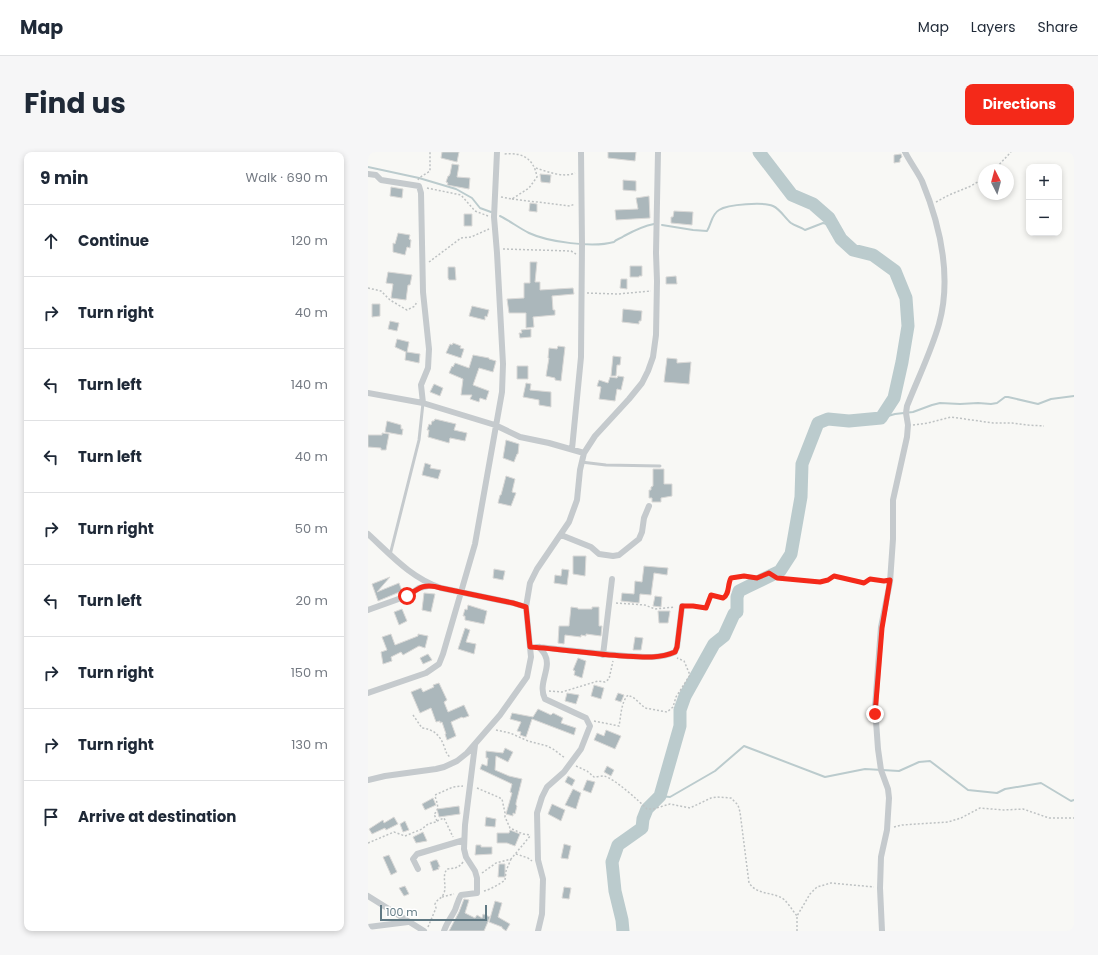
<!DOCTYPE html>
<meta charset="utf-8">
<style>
:root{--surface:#fff;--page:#f6f6f7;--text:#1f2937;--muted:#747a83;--line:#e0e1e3;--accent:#f42919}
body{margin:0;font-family:Poppins,sans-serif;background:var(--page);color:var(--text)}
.controls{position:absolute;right:12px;top:12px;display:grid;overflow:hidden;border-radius:8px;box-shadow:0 2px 6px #0003}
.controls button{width:36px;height:36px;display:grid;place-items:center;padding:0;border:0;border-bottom:1px solid var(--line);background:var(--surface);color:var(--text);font:20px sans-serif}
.compass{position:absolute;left:610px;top:12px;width:36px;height:36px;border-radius:50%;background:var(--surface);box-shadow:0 2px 6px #0003;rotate:354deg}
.scale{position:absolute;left:12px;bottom:10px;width:107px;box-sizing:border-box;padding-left:4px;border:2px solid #607983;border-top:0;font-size:11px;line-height:14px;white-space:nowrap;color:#607983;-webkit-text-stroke:3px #fff;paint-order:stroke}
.stop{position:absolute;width:12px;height:12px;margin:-9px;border:3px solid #f42919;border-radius:50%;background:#fff}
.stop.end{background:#f42919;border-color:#fff;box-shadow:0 1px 4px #0008}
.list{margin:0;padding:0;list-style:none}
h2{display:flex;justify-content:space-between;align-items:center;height:52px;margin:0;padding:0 16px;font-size:17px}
h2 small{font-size:13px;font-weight:400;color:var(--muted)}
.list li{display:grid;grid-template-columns:26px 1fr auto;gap:12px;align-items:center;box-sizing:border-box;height:72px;padding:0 16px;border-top:1px solid var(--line)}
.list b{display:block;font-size:15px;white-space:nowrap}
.list em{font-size:13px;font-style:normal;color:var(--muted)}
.icon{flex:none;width:22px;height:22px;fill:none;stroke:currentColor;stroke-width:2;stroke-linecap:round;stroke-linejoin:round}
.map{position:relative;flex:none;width:706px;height:779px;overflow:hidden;border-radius:8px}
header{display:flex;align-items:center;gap:24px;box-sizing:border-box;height:56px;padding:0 20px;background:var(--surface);border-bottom:1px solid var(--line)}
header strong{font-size:19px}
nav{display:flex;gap:22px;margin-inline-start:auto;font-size:14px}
.intro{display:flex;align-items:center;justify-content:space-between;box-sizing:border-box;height:96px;padding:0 24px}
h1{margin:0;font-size:28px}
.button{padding:10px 18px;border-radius:8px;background:var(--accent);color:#fff;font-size:14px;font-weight:700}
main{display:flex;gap:24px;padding:0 24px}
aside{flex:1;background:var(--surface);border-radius:8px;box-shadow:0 2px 6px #0003}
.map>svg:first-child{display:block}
</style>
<header>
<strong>Map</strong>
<nav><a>Map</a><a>Layers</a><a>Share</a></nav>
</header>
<div class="intro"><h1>Find us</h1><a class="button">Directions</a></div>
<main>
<aside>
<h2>9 min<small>Walk · 690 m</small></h2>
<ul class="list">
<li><svg class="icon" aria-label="ahead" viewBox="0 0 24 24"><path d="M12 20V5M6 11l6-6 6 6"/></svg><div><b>Continue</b></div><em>120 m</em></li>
<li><svg class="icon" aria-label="right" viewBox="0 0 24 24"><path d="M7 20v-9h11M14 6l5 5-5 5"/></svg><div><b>Turn right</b></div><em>40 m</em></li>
<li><svg class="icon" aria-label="left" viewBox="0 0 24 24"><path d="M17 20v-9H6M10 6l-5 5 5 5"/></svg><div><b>Turn left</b></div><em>140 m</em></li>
<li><svg class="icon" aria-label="left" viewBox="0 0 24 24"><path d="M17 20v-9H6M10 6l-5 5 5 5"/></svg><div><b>Turn left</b></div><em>40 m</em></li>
<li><svg class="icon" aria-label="right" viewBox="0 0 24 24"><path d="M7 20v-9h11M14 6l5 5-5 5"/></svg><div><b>Turn right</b></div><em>50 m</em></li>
<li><svg class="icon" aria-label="left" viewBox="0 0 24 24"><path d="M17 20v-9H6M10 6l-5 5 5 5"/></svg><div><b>Turn left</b></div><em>20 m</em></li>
<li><svg class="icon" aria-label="right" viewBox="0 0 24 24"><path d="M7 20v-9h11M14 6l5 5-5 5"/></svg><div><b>Turn right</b></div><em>150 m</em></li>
<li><svg class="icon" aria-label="right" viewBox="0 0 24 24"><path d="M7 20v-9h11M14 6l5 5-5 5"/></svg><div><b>Turn right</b></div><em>130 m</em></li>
<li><svg class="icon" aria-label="arrive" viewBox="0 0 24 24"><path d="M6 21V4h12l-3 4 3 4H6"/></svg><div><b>Arrive at destination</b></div></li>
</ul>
</aside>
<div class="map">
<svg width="706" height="779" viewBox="0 0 706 779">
<rect width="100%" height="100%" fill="#f8f8f5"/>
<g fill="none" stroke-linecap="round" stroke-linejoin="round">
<!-- stream -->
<path stroke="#bbcbcd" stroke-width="2" d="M0 15 51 26 88 37 104 46 112 56 123 60
M132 64C142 69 151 76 161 81 180 90 225 96 246 90 248 87 252 87 256 84 267 78 275 74 286 72
M294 73 325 78 339 79C344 71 343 63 351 58 360 52 396 50 405 54 412 57 417 66 423 71 427 74 433 75 437 78L455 71 466 74
M513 266 527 262 545 260 564 253 572 251 592 252 610 251 623 252 629 251 637 245H640L670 252 683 247 706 244
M292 644 302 645 347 619 376 594 457 625 497 617 531 619 551 610 562 609 600 638 629 641 637 637 673 631 703 649 706 648"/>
<!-- river -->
<path stroke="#bbcbcd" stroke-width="13" d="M255 779 254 768 247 739 244 710 250 693 274 676 275 667 279 657 292 644 312 574V558L317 544 346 492 356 484 366 462 369 460V445L371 439 379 435 412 419 423 402 433 345 434 312 450 271 460 267 481 269 513 266 526 246 534 210 540 174 538 146 527 119 505 103 485 98 473 87 461 66 445 52 424 43 391 0"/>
</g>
<!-- building -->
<path fill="#abb7bb" stroke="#dad9d7" d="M74 0H91L89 10 73 6Z
M240 0H268L267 9 240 6Z
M533 2 534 5 532 7V10L526 11V3Z
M84 12 91 13 89 25 102 26 101 37 79 33 80 31 78 30 80 24H81L82 22Z
M172 22 183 23 182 31 173 30Z
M255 28 268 29V39L255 38Z
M23 35 35 37 34 46 22 44Z
M281 44 282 66 248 68 247 58 270 57 268 46Z
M162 51 169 52V60L161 59Z
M306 59 325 60 324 73 303 71V65H305Z
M96 62H104V74H96Z
M30 81 42 83 41 87 43 88 42 96 39 95 37 103 25 100V91L27 92Z
M162 110H169L167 130H172V138L205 136 206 142 184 144 185 158H187V163L165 165 166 175 158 176V161H141L139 147 156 146V131H162Z
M262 114H274V124H271V125H262Z
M80 115H87L88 128H81L80 126Z
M20 120 44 123 42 133H40L38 148 23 146 25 132 18 131Z
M308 124 309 132H298V125Z
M253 127H259V137L252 136Z
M4 152H12V164L4 165Z
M104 154 121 158 119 165 117 164V168L101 164Z
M255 157 274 159 273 169H271V172L254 170Z
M22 169 31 171 29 179 20 177Z
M163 177V185L152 186 151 181H154L153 178Z
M29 187 41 190 39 200 52 202 51 211 37 208 38 200 27 195Z
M85 191 93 194 92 196 96 197 93 206 78 201 82 192 84 193Z
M190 194 197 195 193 229 187 228V226L178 224 181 206H180L181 196 189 197Z
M105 203 121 206V207L128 209 125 220 111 216 105 233 121 239 118 248 112 246 111 250 102 247 104 243H93L95 227 81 221 84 214 85 215 87 211 101 216Z
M245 204 253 205 252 213H249L248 224H243Z
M299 206 309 207V211L323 210 321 232 296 230Z
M149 214H160V227H149Z
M250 224 256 225 253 238 249 237 247 249 231 247 233 235 229 234 231 228 240 231 242 225 249 226Z
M158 231 163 232 162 238 183 240V255L171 253V248L155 245Z
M66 232 75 236 72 244 62 240Z
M67 267 88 272 86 278 99 281 97 289 82 286 81 291 60 285 61 278H59L61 272 63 273 64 269H66Z
M19 269 33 273V277H35L34 283 17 280Z
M14 281 21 282 18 298H13V296L0 295V283H14Z
M138 288 151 292 150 302H149L146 310 135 306Z
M57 311 63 313 62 316 73 318 70 327 54 323Z
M285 317H296V332H304V344L293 346V350H284V346H281V338H283V335L285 334Z
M138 324 147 327 144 340 148 341 143 354 130 351 132 343H133Z
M205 404H218L217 424 205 422Z
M276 414 300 416 299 423 286 421 283 443 272 442 271 451 253 449 254 441 266 442 267 429 274 430Z
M126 417 137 419 135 428 125 426Z
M194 417 201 418 199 433 186 431 187 423 193 424Z
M22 425 9 440 31 431 34 439 10 449 4 432Z
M56 441 67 442 63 460 54 458Z
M287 444 294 445 293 455 285 454Z
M100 453 119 459 116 472 97 468V464H95L97 457 99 458Z
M203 455 210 456V457H224V455H231V474H234L233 484 218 482V484L213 483V485L197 483 196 492 190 491 191 474H201Z
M34 457 39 469 31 473 26 460Z
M290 459H302L300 471H291Z
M97 476 102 478 98 490 108 492 106 502 90 497Z
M23 482 27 493 50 484V482L60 484 57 496 51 494 35 503 33 500 23 505 24 509 15 512 13 500 19 498 14 485Z
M267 485 275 486 273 498H265Z
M60 502 64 508 55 512 52 506Z
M210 506 218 509 214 526 206 523 207 519 205 518Z
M71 531 79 548 76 550 80 560 96 553 101 564 95 566 94 565 83 570 88 584 79 588 77 582H78L74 570 72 571V569L68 570 63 556 52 561 43 540 53 536 55 540 66 535 65 533Z
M226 533 236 536 233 547 223 544Z
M199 541 211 543 208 552 197 549Z
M250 541 256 543 253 550 247 548Z
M170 557 183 563 185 561 195 566 193 571 208 576 206 583 164 567 158 585 152 583 153 580 149 579 153 570 142 567 144 561 165 565Z
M238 578 253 584 247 597 226 588 229 581 236 584Z
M137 596 145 600 140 610 128 604 127 618 141 624 154 627 148 651V653L149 654 147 662 145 661V664L138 662 144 641 142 640 144 632 112 617 114 612 119 614 120 606H118V599L135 601Z
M239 614 246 618 243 624 236 620Z
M200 624 207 628 204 634 197 630Z
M219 628 227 630 223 641 215 638Z
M205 637 213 641 208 657 197 653Z
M65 646 68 653 57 658 54 652Z
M184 652 197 658 193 669 180 662Z
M91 654 92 662 71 665 69 657Z
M26 665 30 672 18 678 17 676 4 682 1 677 15 668 16 671Z
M118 665 128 667 127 675 117 674Z
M37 669 41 678 35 680 32 672Z
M142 678 152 682 147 694 139 691H129V681H141Z
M55 680 59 689 48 691 45 685Z
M196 692 203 694 200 707 193 706Z
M108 693H113V695H124V702L107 703Z
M21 703 29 720 23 723 15 705Z
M67 708H69L72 715H70L71 717 65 719 62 710Z
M131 712H137V725H130Z
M37 734 41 742 36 744 31 736Z
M196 735 203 736 201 747 194 746Z
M96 747 101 748 97 761 107 766 109 763 114 766 115 762 122 765 116 779H81L91 760Z
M127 749 134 751 130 765 142 772 138 779 134 776V775L121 770Z"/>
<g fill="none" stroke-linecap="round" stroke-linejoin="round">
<!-- path -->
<path stroke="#bec2c3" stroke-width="1.5" stroke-dasharray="2 2" stroke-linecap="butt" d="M168 16C180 20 196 26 207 21
M626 18 643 0
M50 28 51 26 62 19V0
M59 36 93 43 107 59 120 64
M133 45 144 47 161 36 169 25C166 7 155 0 136 2
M144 47 202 54 207 52
M568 50 581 43 603 34 616 26
M135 97 203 99 208 102
M61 110 93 86 103 85 121 77
M0 136 13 139 22 148 39 158 47 154 49 149
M219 141 250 142 283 139
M545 273 560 271 583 265 625 271H644L659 273 676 274
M248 451 277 453 287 457 307 455
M321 454 338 456 343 443 355 446C362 442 358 433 363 426L376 424 389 426 401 421 409 426 452 430 460 428 466 424 492 430 496 431 502 427 516 429
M181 539 194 540 230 529 237 530 241 527 245 509
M45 563 54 576C65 577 72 583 76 594 78 599 78 602 82 605
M226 569 251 574C253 564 253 550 260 543L266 546 277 556 299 560 305 555 308 545 322 523 316 509 309 506
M128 578 142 581 160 589 179 594 185 597 197 606
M208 614 219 619 226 625C229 625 234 624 236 624 246 626 271 649 279 657H285L302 652 322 656 343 646 349 645 363 646 370 653 372 660 381 731C389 742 400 740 412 745 418 747 424 758 429 764
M109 636 130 645 134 647 137 661V665L142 676 155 682 163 683
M69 669 76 666 85 685
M526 675 534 673 580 670 593 666 612 656 636 658 655 657 681 666H706
M0 691 26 680 37 684 54 677 60 672 68 670 69 669 66 662C73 657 68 650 67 643L85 635 95 634
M148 702 160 706 164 709
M114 721 128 711 143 707 163 683
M116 739C123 737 132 732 137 728L138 719 143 707
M74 745 86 742
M60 775 68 756 67 752C69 747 73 747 75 743 80 735 73 725 79 717 86 716 90 717 95 710
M429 779V764L442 742 449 735 463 731 506 735"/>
<!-- service -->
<path stroke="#c5cacd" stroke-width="3" d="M213 310 238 313 292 314
M22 403 51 288 55 251"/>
<!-- minor -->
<path stroke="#c5cacd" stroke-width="6" d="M0 22 8 23 13 28 51 34 53 41 55 140 61 197 60 216 53 233 55 251
M0 241 55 251 127 273 152 285 181 291 216 301
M204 297 213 205 214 92 213 0
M0 382C23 403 43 426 73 436L145 451 158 455
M193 383 223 395 231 402 245 404 251 403 271 387 274 380 276 366 281 354
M0 458 39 444 51 436 64 433
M169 495C199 498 229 502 258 504 275 505 292 507 307 500L309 495 314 454
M235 503 244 427
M0 541 58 521 71 512 75 502 107 392 134 240 135 212 129 101 126 65 129 0
M0 628 17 624 68 617 76 615 89 609 99 601 132 563 159 525 163 505 158 455 162 431 169 417 201 370 209 348 212 318 216 301 227 284 261 247 274 231 280 219 285 205 288 183 289 129 288 101 290 0
M50 717 45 707 49 702 96 688
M0 744 56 779
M0 775 40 770
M76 779C79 770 83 766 87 758 89 753 90 748 93 743L109 741V726L107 719 98 705 96 697 97 673 107 593
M170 779 174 762 175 727 170 708 169 661 174 645 179 635 196 620 213 597 222 574 218 566 177 547C169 532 184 516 177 503 176 500 173 498 171 495
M514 779 512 736 513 705 519 678 521 646 520 637 513 618 510 597 507 555 513 475 522 430 525 387V348L539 285 540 273 538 261 539 254C550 226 563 200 571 172 584 125 572 73 554 29 549 19 542 10 537 0"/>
</g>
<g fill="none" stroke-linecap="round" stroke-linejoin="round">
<!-- route -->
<path stroke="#f42919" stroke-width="5" d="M39 444C52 435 57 431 73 436L145 451 158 455 162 495C193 497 224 502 255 504 272 505 291 507 307 500L309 495 314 454H325L338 456 343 443 355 446C362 442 359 433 363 426L376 424 389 426 401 421 409 426 452 430 460 428 466 424 492 430 496 431 502 427 516 429 522 428 514 476 507 562"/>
</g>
</svg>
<div class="controls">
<button>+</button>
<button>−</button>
</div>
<svg class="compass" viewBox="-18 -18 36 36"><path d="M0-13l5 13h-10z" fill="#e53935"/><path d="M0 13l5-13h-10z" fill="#747a83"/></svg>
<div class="scale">100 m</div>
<div class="stop" style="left:39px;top:444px"></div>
<div class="stop end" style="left:507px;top:562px"></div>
</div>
</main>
